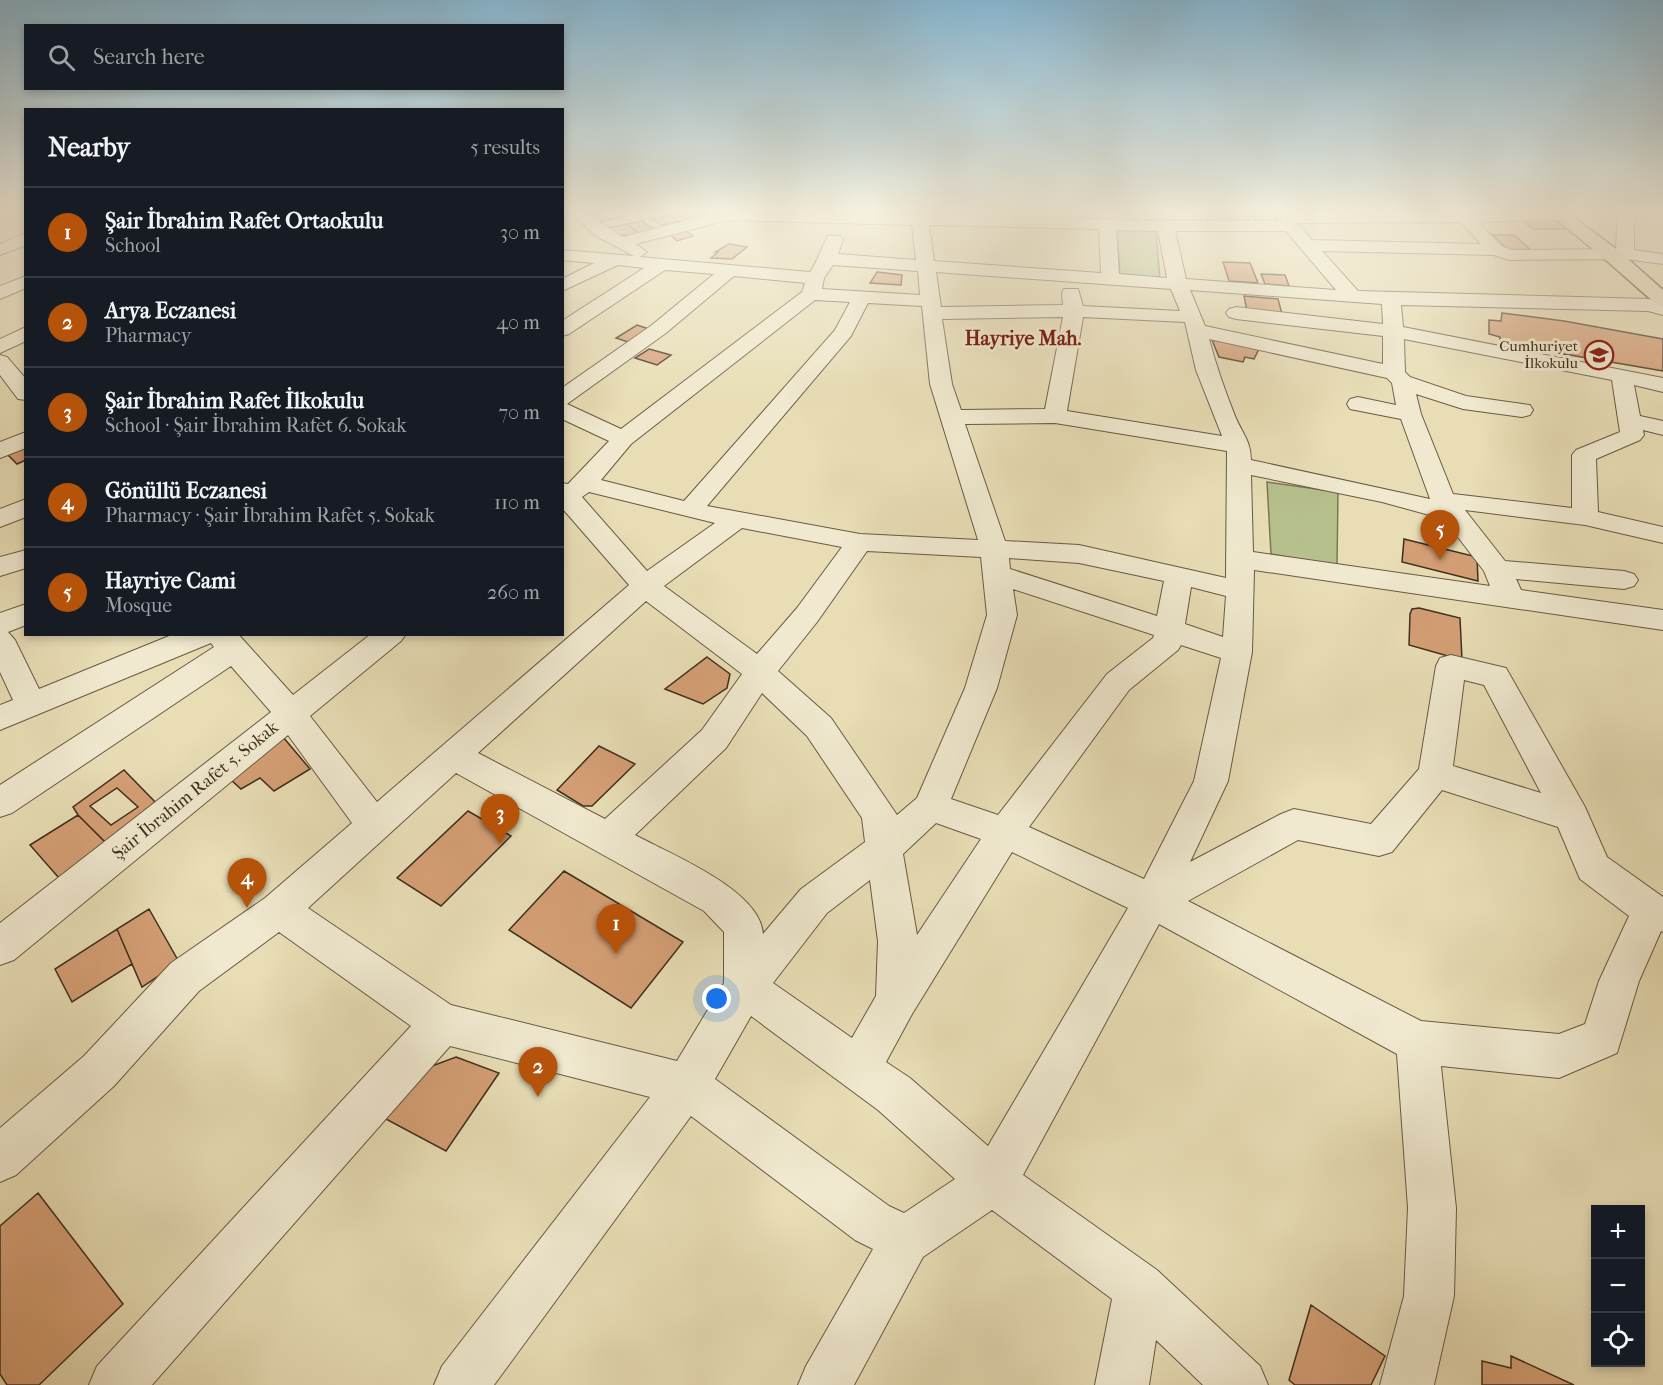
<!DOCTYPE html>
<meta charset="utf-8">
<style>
:root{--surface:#171b24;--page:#242831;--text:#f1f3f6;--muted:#9ea1a6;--line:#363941;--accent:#b45309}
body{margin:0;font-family:"IM FELL French Canon",serif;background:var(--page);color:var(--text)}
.controls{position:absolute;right:18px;bottom:18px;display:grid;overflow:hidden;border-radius:0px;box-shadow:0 3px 9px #0003}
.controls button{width:54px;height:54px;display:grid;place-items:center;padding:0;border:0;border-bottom:2px solid var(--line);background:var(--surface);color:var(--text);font:30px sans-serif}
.you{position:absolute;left:717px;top:999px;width:21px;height:21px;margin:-15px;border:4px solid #fff;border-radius:50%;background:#1a73e8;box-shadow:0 0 0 9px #1a73e833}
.badge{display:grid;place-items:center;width:39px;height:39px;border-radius:50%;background:var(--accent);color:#fff;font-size:20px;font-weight:700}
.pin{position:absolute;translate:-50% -50px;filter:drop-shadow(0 2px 3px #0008)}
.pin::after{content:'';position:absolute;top:32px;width:21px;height:18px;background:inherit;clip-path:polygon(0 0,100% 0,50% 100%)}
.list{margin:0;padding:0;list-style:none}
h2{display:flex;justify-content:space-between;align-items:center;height:78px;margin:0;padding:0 24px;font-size:26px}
h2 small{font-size:20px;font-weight:400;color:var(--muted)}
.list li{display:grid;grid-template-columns:39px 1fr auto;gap:18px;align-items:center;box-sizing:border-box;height:90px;padding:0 24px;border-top:2px solid var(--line)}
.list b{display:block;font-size:22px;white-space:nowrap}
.list p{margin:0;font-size:20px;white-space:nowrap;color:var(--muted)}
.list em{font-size:20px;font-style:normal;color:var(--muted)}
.icon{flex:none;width:33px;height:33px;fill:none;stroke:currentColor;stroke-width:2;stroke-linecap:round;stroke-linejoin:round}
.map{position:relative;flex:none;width:1663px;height:1385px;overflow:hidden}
.search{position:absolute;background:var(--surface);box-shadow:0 3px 9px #0003;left:24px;top:24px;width:540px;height:66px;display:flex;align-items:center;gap:15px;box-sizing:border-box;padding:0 21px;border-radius:0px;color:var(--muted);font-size:22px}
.panel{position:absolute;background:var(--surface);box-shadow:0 3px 9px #0003;left:24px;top:108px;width:540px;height:528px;border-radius:0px}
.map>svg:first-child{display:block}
</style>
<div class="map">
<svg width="1663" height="1385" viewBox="0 0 1663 1385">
<rect width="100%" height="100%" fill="#e8ddb5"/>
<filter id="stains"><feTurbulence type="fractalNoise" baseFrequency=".00333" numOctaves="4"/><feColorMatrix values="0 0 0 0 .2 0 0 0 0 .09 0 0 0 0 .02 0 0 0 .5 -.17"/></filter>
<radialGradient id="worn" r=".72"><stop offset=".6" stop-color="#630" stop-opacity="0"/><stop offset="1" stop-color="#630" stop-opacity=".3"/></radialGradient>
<!-- green -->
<path fill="#b6c08d" stroke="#7a7854" stroke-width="1.5" d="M1117 230 1156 231 1160 279 1120 276Z
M1267 482 1338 492 1337 566 1271 554Z"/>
<!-- building -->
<path fill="#d59f75" stroke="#3f2f1c" stroke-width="1.5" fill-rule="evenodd" d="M604 213H622L625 216 599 222 591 216Z
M679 213H696L700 217 678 222 670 215Z
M1205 213H1227L1233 221H1209Z
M1227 213H1245L1250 221H1233Z
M1251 213H1273L1278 221H1256Z
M670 215 678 222 661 225 653 219Z
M1520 219 1554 220 1567 229H1533Z
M642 221 654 230 639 234 627 224Z
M627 224 639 234 616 236 607 228Z
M683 229 693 236 677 241 667 232Z
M1492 235H1514L1534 253 1510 252Z
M729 244 747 247 732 259 711 258 718 252H715Z
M1223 262 1250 263 1258 283 1229 281Z
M877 272 902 275 901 285 870 283Z
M1261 274 1285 275 1289 286 1265 284Z
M1244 296 1278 299 1282 314 1247 311Z
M1502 313 1564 321 1663 339V371L1500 343V337L1489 334V320L1501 321Z
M637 325 649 329 631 343 616 338Z
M1212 340 1260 347 1254 359 1245 357 1243 362 1219 357Z
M649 349 671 355 657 365 635 358Z
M26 443V460L17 464 5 452Z
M1404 539 1477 557 1478 581 1402 562Z
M1419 608 1460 618 1462 660 1409 645 1410 614 1412 609Z
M707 657 730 674 727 688 703 704 665 689Z
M283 737 310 769 274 791 260 778 241 789 230 779Z
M599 746 635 764 592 806H583L557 790Z
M124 770 158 805 107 844 78 815 73 807ZM117 788 138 807 111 825 90 806Z
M468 811 511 836 441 906 397 878Z
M78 815 107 844 59 878 30 845Z
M564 871 683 942 631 1008 509 930Z
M149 909 179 962 142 987 117 929Z
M117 929 132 964 72 1002 55 969Z
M456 1057 499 1073 446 1151 384 1118 424 1069Z
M38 1193 123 1304 39 1385H7L0 1374V1226Z
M1311 1305 1385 1356 1371 1385H1295L1289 1380Z
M1511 1356 1574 1385H1482V1361L1511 1368Z"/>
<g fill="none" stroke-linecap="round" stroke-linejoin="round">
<!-- minor casing -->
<g stroke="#695a42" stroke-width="2">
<path id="minor" d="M9 213H26V220L11 216Z
M571 213H589L608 228 623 237 715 213 920 214 1165 221H1282L1280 218 1287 213H1568L1566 218 1560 220 1478 222 1502 246 1511 250 1616 249 1618 213H1634V250L1663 254V264L1625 259 1509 260 1494 255 1322 251 1358 291 1649 299 1663 303V315L1648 311 1401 305 1403 327 1663 378V392L1634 385 1640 416 1663 421V435L1643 430 1644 435 1640 440 1596 459 1598 512 1663 527V543L1585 525 1465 510 1505 561 1624 571 1634 574 1638 580 1634 586 1624 589 1516 579 1521 590 1663 610V630L1254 570 1252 652 1228 781 1190 862 1281 814 1294 809 1371 824 1419 769 1436 666 1440 658 1451 655 1506 668 1585 807 1607 857 1663 897V932L1661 931 1639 981 1617 1053 1559 1078 1441 1066 1456 1208 1454 1296 1434 1385H1380L1404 1296 1408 1208 1397 1054 1159 924 1023 1175 1157 1270 1260 1366 1268 1385H1203L1156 1340 1149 1385H1095L1112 1299 992 1210 923 1257 854 1385H798L806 1366 873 1249 855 1240 691 1116 494 1385H434L442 1366 650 1097 450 1046 152 1385H89L97 1366 411 1026 279 932 199 991 114 1086 16 1175 0 1182V1128L84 1056 171 963 265 898 352 823 288 735 14 960 0 965V923L271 712 231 666 12 813 0 817V785L214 647 211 643 0 730V705L13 700 0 672V613L26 604V625L8 632 15 640 39 689 174 634H238L293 695 371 634H406L401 641 310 716 377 802 629 585 562 508V483L568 484 609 441 562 419V388L652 325 714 274 665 270 569 334 562 336V321L644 268 618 265 562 291V279L594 263 562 260V250L634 256 596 236ZM728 220 912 225 916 260 838 254 843 240 840 236H828C821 248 818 261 810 272L640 257 647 252 636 244ZM1460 222 1481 244 1312 240 1297 223ZM929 225 1099 229 1101 273 934 261ZM1116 230 1158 231 1167 278 1119 274ZM1175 231H1286L1336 290 1186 279ZM833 265 918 271 920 295 822 289 824 278ZM936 272 1171 289 1180 311 1083 306 1078 289H1064L1062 293 1063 305 941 307ZM734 276 805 283 802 292 621 429 567 404 666 333ZM1190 290 1382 304 1383 324 1236 307 1229 309 1226 313 1229 317 1236 319 1383 336V364L1205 326ZM815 300 850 302 835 330 684 501 601 480 631 444ZM868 303 922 306 930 384 978 540 860 534 707 506 851 336ZM1063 317 1045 409 961 410 952 384 942 319ZM1083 317 1185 322 1196 370 1222 436 1067 411ZM1209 339 1387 378 1392 383 1396 405 1358 397 1350 399 1347 404 1350 409 1401 419 1430 499 1251 460C1251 441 1242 433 1235 416 1225 391 1216 365 1209 339ZM1404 339 1612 380 1620 432 1576 450 1572 455V508L1453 494 1421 414 1416 394 1463 409 1522 417 1530 415 1533 410 1530 405 1466 396 1410 377 1405 372ZM1055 423 1227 451 1226 578 1079 545 1005 541 965 424ZM1251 475 1382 502 1444 519 1484 571 1490 586 1253 552ZM589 492 715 523 647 571 582 497ZM742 528 842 547 797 608 757 654 664 586ZM867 551 981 557 987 615 965 688 917 798 897 815 831 718 778 671 817 622ZM1009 558 1079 563 1164 581 1157 616 1010 569ZM1191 587 1226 596 1223 637 1185 624ZM1013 589 1154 635 1153 638 1107 674 998 815 951 799 997 688 1017 615ZM646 601 742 674 702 730 605 819 478 753ZM1181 645 1221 658 1194 781 1144 879 1029 827 1129 690 1178 650ZM1464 680 1484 685 1541 793 1453 766ZM762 693 807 736 862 818 865 842 801 889 763 934C761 890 670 854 635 835L726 748ZM456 773 704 911 724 932V983L677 1061 451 1005 308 908ZM1442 790 1558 827 1580 879 1629 916 1599 981 1585 1024 1559 1034 1421 1021 1188 901 1298 840 1379 856 1392 852ZM936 823 981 839 917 935 903 854ZM1012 852 1128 908 988 1146 910 1078 886 1062 912 1014ZM870 880 878 941 876 996 852 1038 773 983 827 913ZM751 1016 878 1110 955 1179 904 1213 889 1206 715 1079Z
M26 233V245L0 255V244Z
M26 276V288L0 299V286Z
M26 327V341L0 353V339Z
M0 355 7 357 26 379V400L18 399 0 375Z
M26 432V448L0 458V442Z
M26 499V517L0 527V509Z
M26 550V568L0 576V557Z"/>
</g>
<!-- major casing -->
<g stroke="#3f2f1c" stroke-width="3">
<path id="major" d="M1549 213H1568L1620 252 1663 290V306L1656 304 1606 260Z"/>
</g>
<!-- minor -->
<use href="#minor" fill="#f0e9cf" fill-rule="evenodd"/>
<!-- major -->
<use href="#major" fill="#e8ddb5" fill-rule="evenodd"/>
</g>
<!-- sky -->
<linearGradient id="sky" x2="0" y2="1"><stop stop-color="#87b7d2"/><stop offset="0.52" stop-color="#f5f0de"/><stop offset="1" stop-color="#f5f0de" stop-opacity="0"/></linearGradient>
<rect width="1663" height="407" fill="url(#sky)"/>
<!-- icons -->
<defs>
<g id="school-ring" transform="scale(1.5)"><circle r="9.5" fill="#f0e9cf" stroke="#8f2418" stroke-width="1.5"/><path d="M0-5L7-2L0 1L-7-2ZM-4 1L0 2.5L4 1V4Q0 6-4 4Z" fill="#8f2418"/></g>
</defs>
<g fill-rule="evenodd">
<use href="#school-ring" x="1599" y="355"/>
</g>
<g text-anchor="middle" stroke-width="6" stroke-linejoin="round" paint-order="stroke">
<!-- far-poi labels -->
<g font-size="15" fill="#3f2f1c" stroke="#f0e9cf" text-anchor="end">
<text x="1578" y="351">Cumhuriyet<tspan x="1578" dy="17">İlkokulu</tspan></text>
</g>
<!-- street labels -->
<g font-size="18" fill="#3f2f1c" stroke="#f0e9cf">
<text transform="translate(195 790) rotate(-39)" y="6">Şair İbrahim Rafet 5. Sokak</text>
</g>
<!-- far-district labels -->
<g font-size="20" font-weight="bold" fill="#7a1f14" stroke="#f0e9cf">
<text x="1023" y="345">Hayriye Mah.</text>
</g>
</g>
<rect width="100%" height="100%" filter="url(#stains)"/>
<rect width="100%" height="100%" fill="url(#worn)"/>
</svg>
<div class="controls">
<button>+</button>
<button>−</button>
<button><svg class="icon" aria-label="locate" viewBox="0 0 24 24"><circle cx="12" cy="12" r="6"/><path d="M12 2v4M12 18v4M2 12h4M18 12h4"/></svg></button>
</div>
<div class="you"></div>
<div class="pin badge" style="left:616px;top:954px">1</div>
<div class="pin badge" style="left:538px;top:1097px">2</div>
<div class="pin badge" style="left:500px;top:844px">3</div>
<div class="pin badge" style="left:247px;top:908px">4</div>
<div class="pin badge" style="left:1440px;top:560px">5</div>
<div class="search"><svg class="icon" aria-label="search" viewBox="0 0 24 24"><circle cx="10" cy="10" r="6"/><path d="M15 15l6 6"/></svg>Search here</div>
<section class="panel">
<h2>Nearby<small>5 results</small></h2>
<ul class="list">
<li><span class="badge">1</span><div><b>Şair İbrahim Rafet Ortaokulu</b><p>School</p></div><em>30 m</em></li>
<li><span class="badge">2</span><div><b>Arya Eczanesi</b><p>Pharmacy</p></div><em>40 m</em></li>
<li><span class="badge">3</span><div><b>Şair İbrahim Rafet İlkokulu</b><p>School · Şair İbrahim Rafet 6. Sokak</p></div><em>70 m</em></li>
<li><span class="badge">4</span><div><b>Gönüllü Eczanesi</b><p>Pharmacy · Şair İbrahim Rafet 5. Sokak</p></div><em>110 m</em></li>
<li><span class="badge">5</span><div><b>Hayriye Cami</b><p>Mosque</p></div><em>260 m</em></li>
</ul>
</section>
</div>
